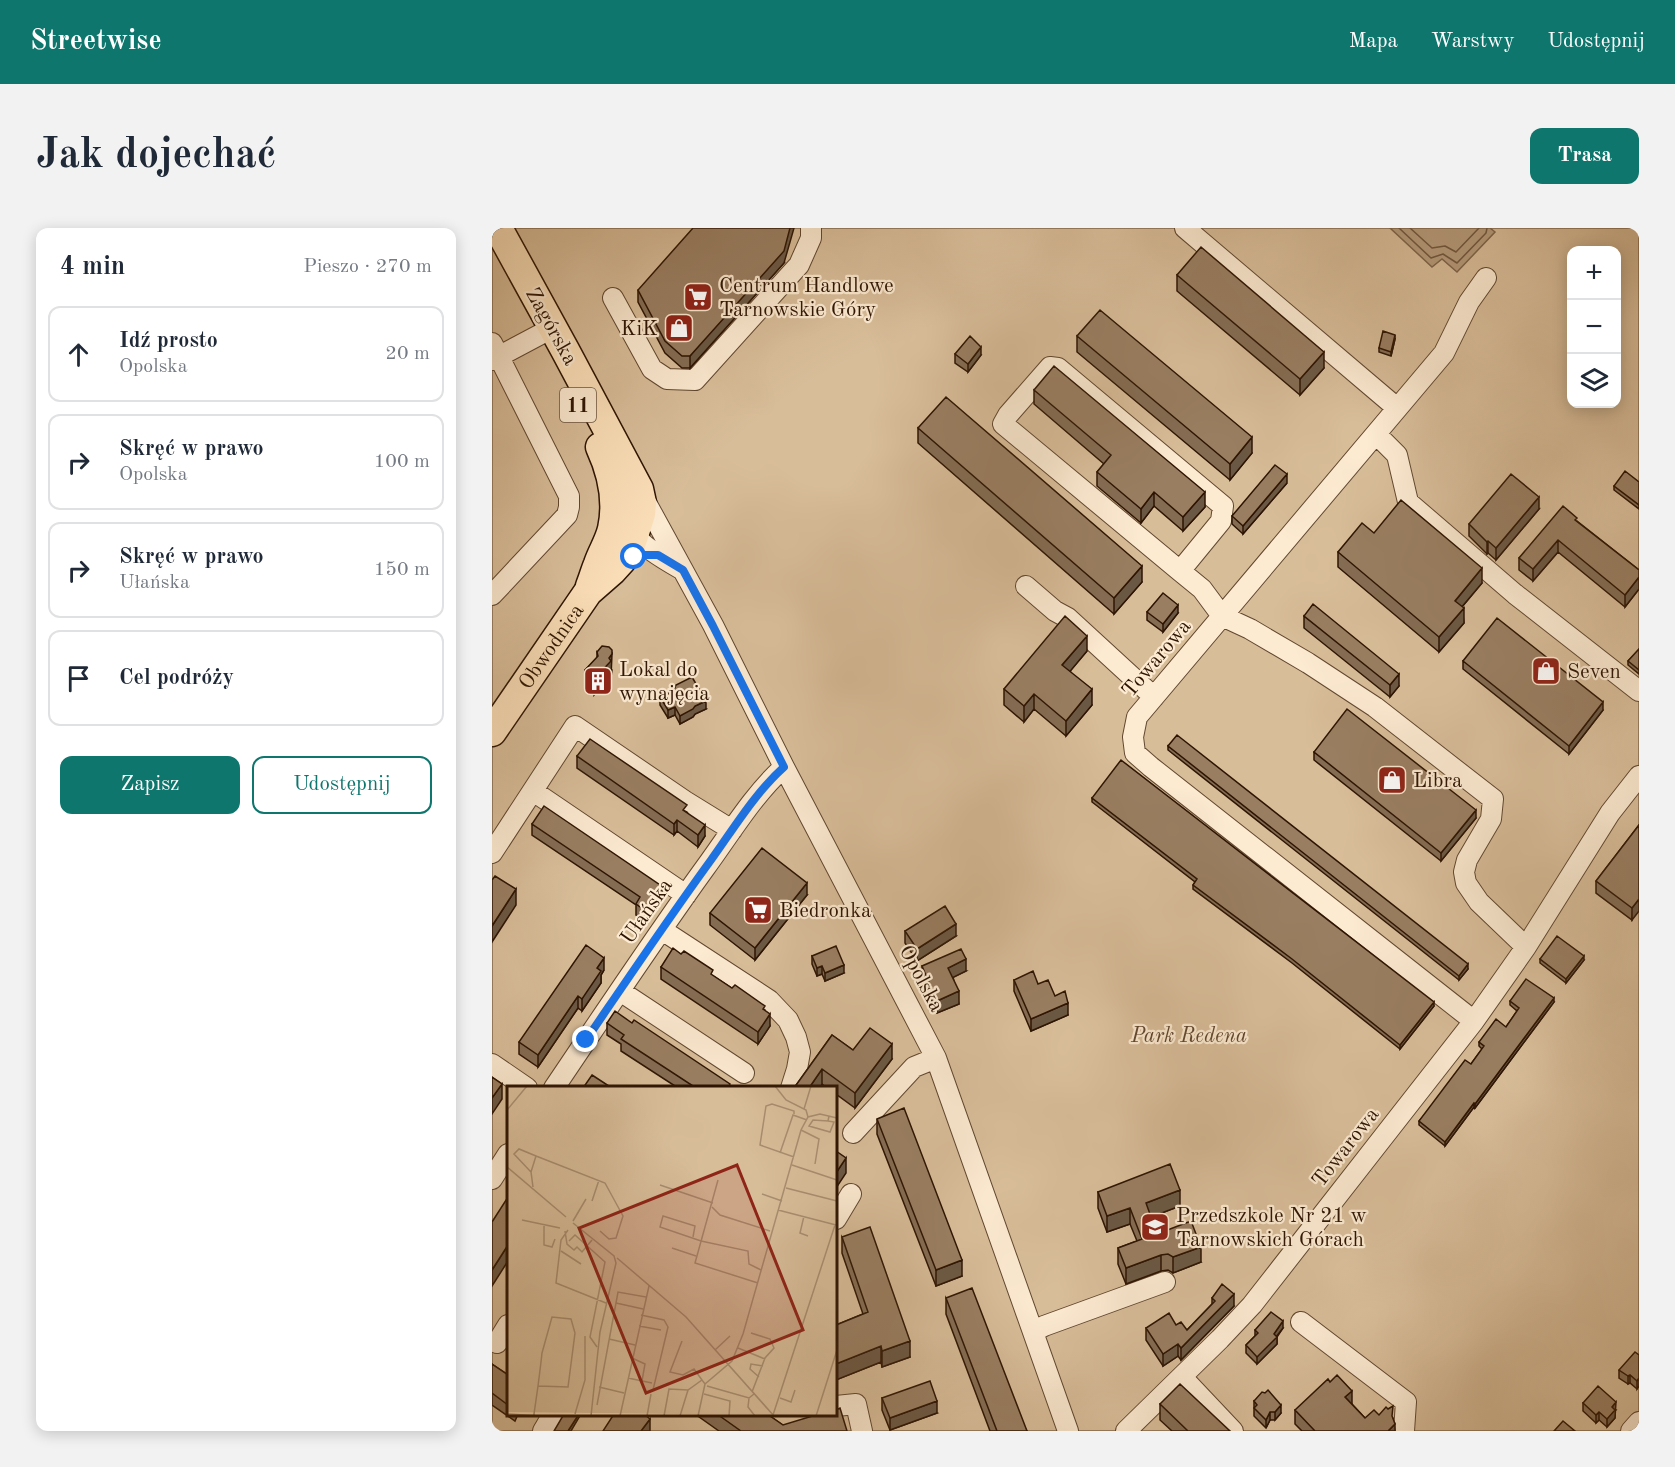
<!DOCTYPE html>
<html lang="pl">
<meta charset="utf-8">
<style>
:root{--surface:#fff;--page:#f2f2f3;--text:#1f2937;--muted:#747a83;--line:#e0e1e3;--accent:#0f766e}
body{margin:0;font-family:"Old Standard TT",serif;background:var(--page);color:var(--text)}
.controls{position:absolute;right:18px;top:18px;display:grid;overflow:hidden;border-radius:12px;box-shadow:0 3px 15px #0003}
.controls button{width:54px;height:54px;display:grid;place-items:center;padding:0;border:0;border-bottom:2px solid var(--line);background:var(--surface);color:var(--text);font:30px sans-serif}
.stop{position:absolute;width:18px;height:18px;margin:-14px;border:4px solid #1a73e8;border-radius:50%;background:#fff}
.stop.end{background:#1a73e8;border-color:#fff;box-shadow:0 2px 6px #0008}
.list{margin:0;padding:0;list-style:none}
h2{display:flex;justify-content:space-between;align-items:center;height:78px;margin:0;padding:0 24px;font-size:26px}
h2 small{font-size:20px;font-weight:400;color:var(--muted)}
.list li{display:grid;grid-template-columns:39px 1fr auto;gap:18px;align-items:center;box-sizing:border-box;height:96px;margin:0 12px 12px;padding:0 12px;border:2px solid var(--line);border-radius:12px}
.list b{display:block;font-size:22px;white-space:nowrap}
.list p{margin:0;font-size:20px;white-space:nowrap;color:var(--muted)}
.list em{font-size:20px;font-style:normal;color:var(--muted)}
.actions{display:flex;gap:12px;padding:18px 24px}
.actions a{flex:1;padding:14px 0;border:2px solid var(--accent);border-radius:12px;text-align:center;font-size:21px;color:var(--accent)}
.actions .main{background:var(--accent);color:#fff}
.icon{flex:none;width:33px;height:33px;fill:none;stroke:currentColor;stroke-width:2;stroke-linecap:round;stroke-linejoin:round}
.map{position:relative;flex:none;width:1147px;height:1203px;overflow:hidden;border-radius:12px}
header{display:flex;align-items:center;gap:36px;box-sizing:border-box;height:84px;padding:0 30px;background:var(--accent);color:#fff}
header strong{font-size:28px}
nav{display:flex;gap:33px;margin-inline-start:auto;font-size:21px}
.intro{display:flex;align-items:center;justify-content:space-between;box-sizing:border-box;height:144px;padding:0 36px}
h1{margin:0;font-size:42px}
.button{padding:15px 27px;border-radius:12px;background:var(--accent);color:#fff;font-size:21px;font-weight:700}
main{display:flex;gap:36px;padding:0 36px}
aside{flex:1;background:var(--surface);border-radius:12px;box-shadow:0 3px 15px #0003}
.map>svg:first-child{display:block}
</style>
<header>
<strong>Streetwise</strong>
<nav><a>Mapa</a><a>Warstwy</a><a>Udostępnij</a></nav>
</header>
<div class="intro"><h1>Jak dojechać</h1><a class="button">Trasa</a></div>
<main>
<aside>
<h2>4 min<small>Pieszo · 270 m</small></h2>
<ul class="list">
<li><svg class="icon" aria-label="ahead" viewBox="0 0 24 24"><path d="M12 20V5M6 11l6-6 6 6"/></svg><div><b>Idź prosto</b><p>Opolska</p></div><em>20 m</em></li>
<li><svg class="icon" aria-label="right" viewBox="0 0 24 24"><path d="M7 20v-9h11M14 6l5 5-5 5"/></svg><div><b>Skręć w prawo</b><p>Opolska</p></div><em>100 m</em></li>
<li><svg class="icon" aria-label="right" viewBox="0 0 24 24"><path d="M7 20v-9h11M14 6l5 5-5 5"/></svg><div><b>Skręć w prawo</b><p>Ułańska</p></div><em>150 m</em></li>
<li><svg class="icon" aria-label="arrive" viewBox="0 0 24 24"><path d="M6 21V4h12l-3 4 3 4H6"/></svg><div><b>Cel podróży</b></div></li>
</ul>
<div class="actions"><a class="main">Zapisz</a><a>Udostępnij</a></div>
</aside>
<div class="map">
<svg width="1147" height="1203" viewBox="0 0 1147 1203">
<rect width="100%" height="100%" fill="#fbdfb8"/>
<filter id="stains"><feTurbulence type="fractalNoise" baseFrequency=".00333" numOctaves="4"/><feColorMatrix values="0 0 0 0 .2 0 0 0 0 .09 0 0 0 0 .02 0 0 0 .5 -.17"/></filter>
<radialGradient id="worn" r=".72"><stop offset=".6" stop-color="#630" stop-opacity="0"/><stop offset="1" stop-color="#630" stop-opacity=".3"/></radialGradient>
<!-- green -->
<path fill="#d8bd99" stroke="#83694e" stroke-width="1.5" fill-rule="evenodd" d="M0 0H1147V1203H0ZM1080 22H1124V176H1080ZM16 860H344V1186H16Z"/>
<!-- water -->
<path fill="#b59a7a" stroke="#7f654a" stroke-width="1.5" d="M898 0H998L1003 4 965 44 950 31 940 39Z"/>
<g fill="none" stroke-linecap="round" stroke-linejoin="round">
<!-- shore -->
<path stroke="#72583e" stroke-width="1.5" d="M907 0 939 30 951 26 965 35 994 5 995 0
M918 0 940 20 953 18 964 24 987 0"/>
<!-- minor casing -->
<g stroke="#614830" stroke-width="22">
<path id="minor" d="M693 0 905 180
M121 70 160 141 175 151 203 152 307 37 319 10V0
M0 115 77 268V279L75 287 0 367
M0 132 49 106
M884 206 905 227 916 274 1023 366 1147 463
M151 269 221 397 292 539 444 830 576 1203
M137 300C149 318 170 330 189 341
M688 343 729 293 731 278 566 140 558 139 516 187 511 196 688 343 710 361 730 388 758 401 816 435 883 479 1001 571 999 591 975 632 972 644 974 655 987 674 1034 719
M534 358 563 383 576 390 662 469
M41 563 194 667
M0 625 83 498 193 573 240 602
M170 702 277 772 296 792 304 809 308 824 305 841 299 860
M128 763 252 845
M982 793 659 539 643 525 641 509 645 489 952 125 977 74 994 50
M0 836 35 860
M62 860C112 786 161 712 213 640 238 606 261 567 292 539
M361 905 422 839 444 830
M0 951 16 926
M344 991 359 966
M809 1094 914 1174 912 1203
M541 1104 552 1098 673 1054
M5 1115 16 1097
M690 1149 741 1203
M344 1178 364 1176 370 1203
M51 1203 61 1186
M634 1203 728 1111 760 1077 903 894 982 793 1034 719 1118 585 1147 548
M1139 1203 1147 1194"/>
</g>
<!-- highway casing -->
<g stroke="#2e1503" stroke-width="31">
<g id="highway">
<path d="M98 358C101 351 103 343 106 336 110 324 117 314 120 301 126 273 120 245 108 219"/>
<path id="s1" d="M0 504 96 364 120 343 130 332 138 320 149 286 150 275 147 261 73 122 6 0"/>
</g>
</g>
<!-- minor -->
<use href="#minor" stroke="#fcead1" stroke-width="20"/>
<!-- highway -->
<use href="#highway" stroke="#fbdfb8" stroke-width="28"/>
</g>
<!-- wall -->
<path fill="#846c53" stroke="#2e1503" stroke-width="1.5" d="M292 35 198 140H190L173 125 146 74V62Z
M685 47 832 140 808 167 685 63Z
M585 108 760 225 738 252 585 124Z
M903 111 899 128 887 124V120Z
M463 126 489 127 476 144 463 135Z
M542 162 713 279 691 303 662 278 649 295 605 258V244L612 236 542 176Z
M426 200 650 354 622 386 426 215Z
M1147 254V281L1122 262V258Z
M795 255 751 306 740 296V288Z
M1047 281 1004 332 996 325 995 326 977 308V296Z
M1085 293 1147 342V361L1133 379 1066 324 1041 353 1027 342V330Z
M882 305 990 355 970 379 972 395 947 424 846 339V324Z
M655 384 686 385 671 404 655 392Z
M812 388 907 458 898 469 812 400Z
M1147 421V446L1136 437V433Z
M595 423 578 443 600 477 574 508 542 481 532 494 512 477V461Z
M105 424 120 442 119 449 102 467 93 458V442L105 430Z
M971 433 1111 482 1077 526 971 441Z
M168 469 214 481 203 486 201 489 188 496 183 487 176 490 168 477Z
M676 518 976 741 967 752 676 522Z
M822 524 984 590 949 633 822 532Z
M85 528 195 584 213 608 206 619 185 603 182 607 85 540Z
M600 570 942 778 908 821 800 735 701 661V657L703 654 600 574Z
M40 596 171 670 154 694 144 687V677L40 607Z
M1147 597 1140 692 1104 665V653Z
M315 667 263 732 218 697V685Z
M413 703 464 708 425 733 413 715Z
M320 728 352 745 333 753 330 746 325 748 320 736Z
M1048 731 1092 732 1074 755 1048 735Z
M430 738 474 743 461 749 467 776 445 785 430 750Z
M169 739 221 748 273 782 278 798 266 816 169 751Z
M112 742 109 747V755L90 783 86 780 46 839 27 826V814Z
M522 752 546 756 563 768 576 787 539 803 522 763Z
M1018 773 1062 774 992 868 983 880 982 879 953 918 927 897V893L979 836 990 821 987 818V814L1014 799 1025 783 1018 777Z
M115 795H140L238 860H186L129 823V816L115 807Z
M340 807 361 822 400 831 363 880 344 866V860H335L330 856 302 860Z
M385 891 470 1048 444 1058 385 906Z
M606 964 688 978 659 989 665 1006 709 1034 681 1045 676 1042 669 1043 634 1056 626 1036V1020L645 1013 638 996 615 1004 606 980Z
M350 1009 418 1129 390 1139 389 1134 344 1152V1097L371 1086 350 1025Z
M454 1070 535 1203H498L454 1086Z
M720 1070 742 1078 689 1132 686 1128 671 1138 654 1112V1100L684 1097 695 1102 720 1076Z
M791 1100 785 1109V1116L765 1136 754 1125V1117L763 1108V1102Z
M1147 1127V1158L1145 1161 1138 1155 1136 1156 1127 1150V1142Z
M0 1136 16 1147V1186H26L23 1193 0 1177Z
M390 1170 445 1185 398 1202 390 1182Z
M762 1173 789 1185 783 1192H778L774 1200 762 1188Z
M1091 1175 1124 1182 1123 1183V1190L1115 1199 1107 1192 1104 1195 1091 1183Z
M668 1176 738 1203H680L668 1192Z
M860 1176 873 1190 887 1187 901 1190 903 1203H810L803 1196V1182Z
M203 1186H275L291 1197 355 1203H227Z"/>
<!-- shaded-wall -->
<path fill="#6b5844" stroke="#2e1503" stroke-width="1.5" d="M298 0H302L292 35 198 140V128Z
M903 107V111L899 128V124Z
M489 119V127L476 144V136Z
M832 124V140L808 167V151Z
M760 209V225L738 252V236Z
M795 246V255L751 306V298Z
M662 264V278L649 295V281Z
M713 264V279L691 303V289Z
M1047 269V281L1004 332V320Z
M1066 312V324L1041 353V341Z
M996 313V325L995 326V314Z
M650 338V354L622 386V370Z
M990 340V355L963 387V373Z
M1147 349V361L1133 379V367Z
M686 377V385L671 404V396Z
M972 380V395L947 424V409Z
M595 408V423L570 453V437Z
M120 426 119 449 102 467V451Z
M907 446V458L898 469V457Z
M600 461V477L574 508V493Z
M542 466V481L532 494V478Z
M214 473V481L203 486 201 489 188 496V488L203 478Z
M1111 474V482L1077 526V518Z
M183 479V487L176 490V482Z
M984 582V590L949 633V625Z
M185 592V603L182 607V596Z
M213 597V608L206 619V607Z
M315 655V667L263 732V720Z
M171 659V670L154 694V683Z
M24 661V677L0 714V698Z
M1147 671V683L1140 692V680Z
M464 696V708L425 733V721Z
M1092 728V732L1074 755V751Z
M112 730V742L109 747V755L90 783V771L105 740Z
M474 731V743L456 752V740Z
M976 736V741L967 752V748Z
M352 737V745L333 753V745Z
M330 738V746L325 748V740Z
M467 763V776L445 785V773Z
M86 768V780L46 839V827Z
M1062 770V774L983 880V876Z
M942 774V778L908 821V817Z
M576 775V787L539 803V791Z
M278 786V798L266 816V804Z
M400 816V831L363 880V865Z
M330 841V856L328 860H317Z
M10 856V871L0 886V870Z
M982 875V879L953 918V914Z
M354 930V945L344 960V945Z
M688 962V978L654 991V975Z
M638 980V996L615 1004V988Z
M16 1017V1033L0 1058V1042Z
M709 1019V1034L681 1045V1029Z
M669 1027V1043L634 1056V1040Z
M470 1032V1048L444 1058V1042Z
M742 1066V1078L689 1132V1120Z
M791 1093V1100L784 1109H785V1116L765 1136V1129Z
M418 1113V1129L390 1139V1123Z
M686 1116V1128L671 1138V1126Z
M389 1118V1134L344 1152V1136Z
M1138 1147V1155L1136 1156V1148Z
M1147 1150V1158L1145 1161V1153Z
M860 1163V1177L853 1169Z
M445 1173V1185L398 1202V1190Z
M1124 1174 1123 1190 1115 1199V1191L1120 1179Z
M789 1177V1185L783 1192V1184Z
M778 1184V1192L774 1200V1192Z
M1107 1184V1192L1104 1195V1187Z
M87 1186H89L79 1203H76Z
M158 1191V1203H149Z
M903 1196V1203H896Z"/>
<!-- building -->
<path fill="#997e61" stroke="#2e1503" stroke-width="1.5" d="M201 0H298L292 23 198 128H190L173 113 146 62Z
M709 19 832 124 808 151 685 47Z
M608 82 760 209 738 236 585 108Z
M891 103 903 107 899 124 887 120Z
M478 108 489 119 476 136 463 126Z
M562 138 713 264 691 289 662 264 649 281 605 244 619 227 542 162Z
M454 169 650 338 622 370 426 200Z
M783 237 795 246 751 298 740 288Z
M1133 243 1147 254V277L1122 258Z
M1019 246 1047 269 1004 320 996 313 995 314 977 296Z
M909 272 990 340 963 373 972 380 947 409 846 324 870 295 882 305Z
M1071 278 1085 290 1083 292 1147 342V349L1133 367 1066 312 1041 341 1027 330Z
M671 365 686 377 671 396 655 384Z
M821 376 907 446 898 457 812 388Z
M573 388 595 408 570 437 600 461 574 493 542 466 532 478 512 461Z
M1005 390 1111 474 1077 518 971 433Z
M110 418 117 419 120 422V426L117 430 119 433 102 451 93 442 106 428 105 424Z
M1147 421V442L1136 433Z
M200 449 214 473 203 478 201 481 188 488 183 479 176 482 168 469 182 462 184 457Z
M855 481 984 582 949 625 822 524Z
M685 507 976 736 967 748 676 518Z
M98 511 195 577 191 582 213 597 206 607 185 592 182 596 85 528Z
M629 532 942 774 908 817 800 731 701 657 705 651 600 570Z
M52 578 171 659 154 683 144 676 148 669 40 596Z
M1147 597V671L1140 680 1104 653Z
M270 620 315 655 263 720 218 685Z
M3 648 24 661 0 698V652Z
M453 678 464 696 425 721 413 703Z
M1065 708 1092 728 1074 751 1048 731Z
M94 717 112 730 105 740 109 743 90 771 86 768 46 827 27 814Z
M344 718 352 737 333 745 330 738 325 740 320 728Z
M181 720 189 726 192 723 221 742 219 746 240 760 243 757 273 778 271 781 278 786 266 804 169 739Z
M469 721 474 731 456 740 467 763 445 773 430 738Z
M541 743 546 756 556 752 563 768 573 763 576 775 539 791 522 752Z
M1034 751 1062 770 992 864 983 876 982 875 953 914 927 893 973 832 979 836 992 818 987 814 1004 791 1014 799 1027 780 1018 773Z
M123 783 140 795 142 792 238 856 236 860H204L129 811 132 807 115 795Z
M378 800 400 816 363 865 330 841 317 860H302L340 807 361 822Z
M100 847 120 860H91Z
M0 849 10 856 0 870Z
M412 880 470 1032 444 1042 385 891Z
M344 923 354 930 344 945Z
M678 936 688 962 654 975 665 1006 699 993 709 1019 681 1029 676 1026 669 1027 634 1040 626 1020 650 1011 638 980 615 988 606 964Z
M16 969V1017L0 1042V994Z
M378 999 418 1113 390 1123 389 1118 344 1136V1097L376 1084 350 1009Z
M730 1056 742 1066 689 1120 686 1116 671 1126 654 1100 677 1085 684 1097 689 1094 695 1102 723 1073 720 1070Z
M480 1060 535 1203H505L454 1070Z
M779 1084 791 1093 782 1106 785 1109 765 1129 754 1117 766 1105 763 1102Z
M1143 1124 1147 1127V1150L1145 1153 1138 1147 1136 1148 1127 1142Z
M0 1136 16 1147V1177L0 1165Z
M845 1147 860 1163 853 1169 873 1190 882 1182 887 1187 894 1179 896 1181 901 1178 900 1188 903 1196 896 1203H823L803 1182 836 1151 838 1154Z
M438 1153 445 1173 398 1190 390 1170Z
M688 1156 738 1203H696L668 1176Z
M1106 1158 1124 1174 1120 1179 1123 1182 1115 1191 1107 1184 1104 1187 1091 1175Z
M776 1162 789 1177 783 1184H778L774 1192 762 1180 765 1177 762 1173 770 1164 773 1165Z
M348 1180 355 1203H249L225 1186H275L291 1197 327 1186H344V1182Z
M72 1186H87L76 1203H62Z
M122 1186H152L158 1191 149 1203H111Z
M1071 1193 1083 1203H1062Z"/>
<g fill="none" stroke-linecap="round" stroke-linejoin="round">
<!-- route -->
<path stroke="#1a73e8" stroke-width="8" d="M94 812C135 752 176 691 219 632 242 600 263 565 292 539L221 398 191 342 166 327H148L142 329"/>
</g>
<!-- icons -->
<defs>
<g id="supermarket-square" transform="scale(1.5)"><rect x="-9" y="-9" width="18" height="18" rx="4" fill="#8f2418" stroke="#fcead1"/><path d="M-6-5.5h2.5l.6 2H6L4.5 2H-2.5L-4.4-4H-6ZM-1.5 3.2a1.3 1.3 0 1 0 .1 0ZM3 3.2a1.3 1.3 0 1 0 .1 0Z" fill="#fff"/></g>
<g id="shop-square" transform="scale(1.5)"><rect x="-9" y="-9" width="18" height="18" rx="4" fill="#8f2418" stroke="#fcead1"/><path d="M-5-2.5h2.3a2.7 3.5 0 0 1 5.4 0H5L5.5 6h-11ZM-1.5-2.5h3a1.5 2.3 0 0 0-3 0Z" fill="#fff"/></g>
<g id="building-square" transform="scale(1.5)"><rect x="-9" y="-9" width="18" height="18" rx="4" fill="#8f2418" stroke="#fcead1"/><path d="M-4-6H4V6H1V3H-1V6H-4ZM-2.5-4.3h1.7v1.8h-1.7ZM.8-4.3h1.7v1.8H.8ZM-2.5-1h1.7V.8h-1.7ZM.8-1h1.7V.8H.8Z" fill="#fff"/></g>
<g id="school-square" transform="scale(1.5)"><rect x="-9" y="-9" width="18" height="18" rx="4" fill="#8f2418" stroke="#fcead1"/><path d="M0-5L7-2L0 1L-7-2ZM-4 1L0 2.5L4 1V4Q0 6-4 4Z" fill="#fff"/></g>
</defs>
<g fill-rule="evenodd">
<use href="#supermarket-square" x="206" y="69"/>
<use href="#shop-square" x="187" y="100"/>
<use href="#shop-square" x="1054" y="443"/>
<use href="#building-square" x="106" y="453"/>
<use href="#shop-square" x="900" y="552"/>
<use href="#supermarket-square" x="266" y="682"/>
<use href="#school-square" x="663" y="999"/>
</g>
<g text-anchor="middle" stroke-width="4.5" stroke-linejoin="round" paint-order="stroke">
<!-- shield labels -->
<rect fill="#fcead1" stroke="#6c5541" stroke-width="1.5" x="68" y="160" width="36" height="34" rx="4.5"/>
<g font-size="20" font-weight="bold" fill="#2e1503">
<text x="86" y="184">11</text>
</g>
<!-- poi labels -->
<g font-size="21" fill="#2e1503" stroke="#fcead1" text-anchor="start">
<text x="227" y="64">Centrum Handlowe<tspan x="227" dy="24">Tarnowskie Góry</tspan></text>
<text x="166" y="107" text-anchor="end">KiK</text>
<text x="127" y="448">Lokal do<tspan x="127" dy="24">wynajęcia</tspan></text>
<text x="1075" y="450">Seven</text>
<text x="921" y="559">Libra</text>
<text x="287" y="689">Biedronka</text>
<text x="684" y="994">Przedszkole Nr 21 w<tspan x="684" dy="24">Tarnowskich Górach</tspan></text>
</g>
<!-- street labels -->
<g font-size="21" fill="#2e1503" stroke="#fcead1">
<text transform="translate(60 98) rotate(61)" y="7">Zagórska</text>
<text dy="7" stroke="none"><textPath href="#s1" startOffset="104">Obwodnica</textPath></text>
<text transform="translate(664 430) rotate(-50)" y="7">Towarowa</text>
<text transform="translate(154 683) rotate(-55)" y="7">Ułańska</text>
<text transform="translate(430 750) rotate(62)" y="7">Opolska</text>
<text transform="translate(853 919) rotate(-52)" y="7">Towarowa</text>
</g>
<!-- park labels -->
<g font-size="21" font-style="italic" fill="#614730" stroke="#fcead1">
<text x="697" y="814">Park Redena</text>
</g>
</g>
<!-- overview -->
<g transform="translate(15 858)">
<rect width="330" height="330" fill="#fbdfb8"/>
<path d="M0 0H330V330L0 326Z" fill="#d8bd99"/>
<path fill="none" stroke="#a98e70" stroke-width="1.5" d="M268 0 279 14 299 24 301 31M297 23 304 0M0 24 20 0M321 35 327 36 323 46 302 40 306 34 321 35 322 30M294 44 312 53 308 78M273 67 286 29 300 34M29 70 98 97 116 130 109 152 102 153 93 145M287 71 253 59 259 20 265 18 287 25V28M285 79 330 94M0 81 59 131M24 86 29 70 12 63 7 68 24 86 26 101M211 94 188 177 251 197M153 99 206 117M279 102 330 115M255 108 275 115M85 115 92 94M205 121 213 129 263 145M271 124 329 139M297 130 293 147 301 150M15 134 53 142M66 135 79 113M66 137 107 170 109 177 93 246 84 330M37 140V159L45 161 48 153M61 144 54 154 49 197 99 217M58 145 60 158 67 164 70 161 75 166 85 154M186 151 188 140 156 130 153 141 194 155 241 165 242 178 254 184M62 155 68 149 98 176 83 251 90 261M165 162 189 170M54 165 74 178M110 172 179 231 267 330M109 217 136 223M134 229 157 234 161 241 146 304M132 240 154 244M244 247 263 253 267 262 258 272 245 306M102 253 128 259M175 255 163 286 176 289 187 283 195 294M231 262 258 273M208 264 223 250M125 272 138 278 135 295M252 291 243 283 244 278 256 280M121 292 145 297M200 300 242 312 247 308M92 301 117 307M197 308 223 315 222 330M242 312 241 321 248 330M273 312 284 316 288 304M90 319 111 206 139 211M0 328 34 330M68 328 78 294V250M27 329V328L31 300 34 276 35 267 45 231 64 233 68 247 61 301 31 300M266 329 328 139M113 330 142 200M140 330 144 308M157 330 162 303 181 304 195 294 198 298 225 275 236 248 294 44 301 31 313 28 330 32M173 330 181 304M191 330 198 298M309 330 330 264"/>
<path fill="#8f2418" fill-opacity="0.15" stroke="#8f2418" stroke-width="3" d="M230 79 296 244 139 307 72 142Z"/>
<rect width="330" height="330" fill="none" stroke="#2e1503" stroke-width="3"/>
</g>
<rect width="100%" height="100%" filter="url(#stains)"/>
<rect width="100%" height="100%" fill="url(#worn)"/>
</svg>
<div class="controls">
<button>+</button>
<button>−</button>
<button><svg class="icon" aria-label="layers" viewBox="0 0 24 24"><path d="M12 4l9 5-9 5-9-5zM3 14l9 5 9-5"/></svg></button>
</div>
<div class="stop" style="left:142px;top:329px"></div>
<div class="stop end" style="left:94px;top:812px"></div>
</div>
</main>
